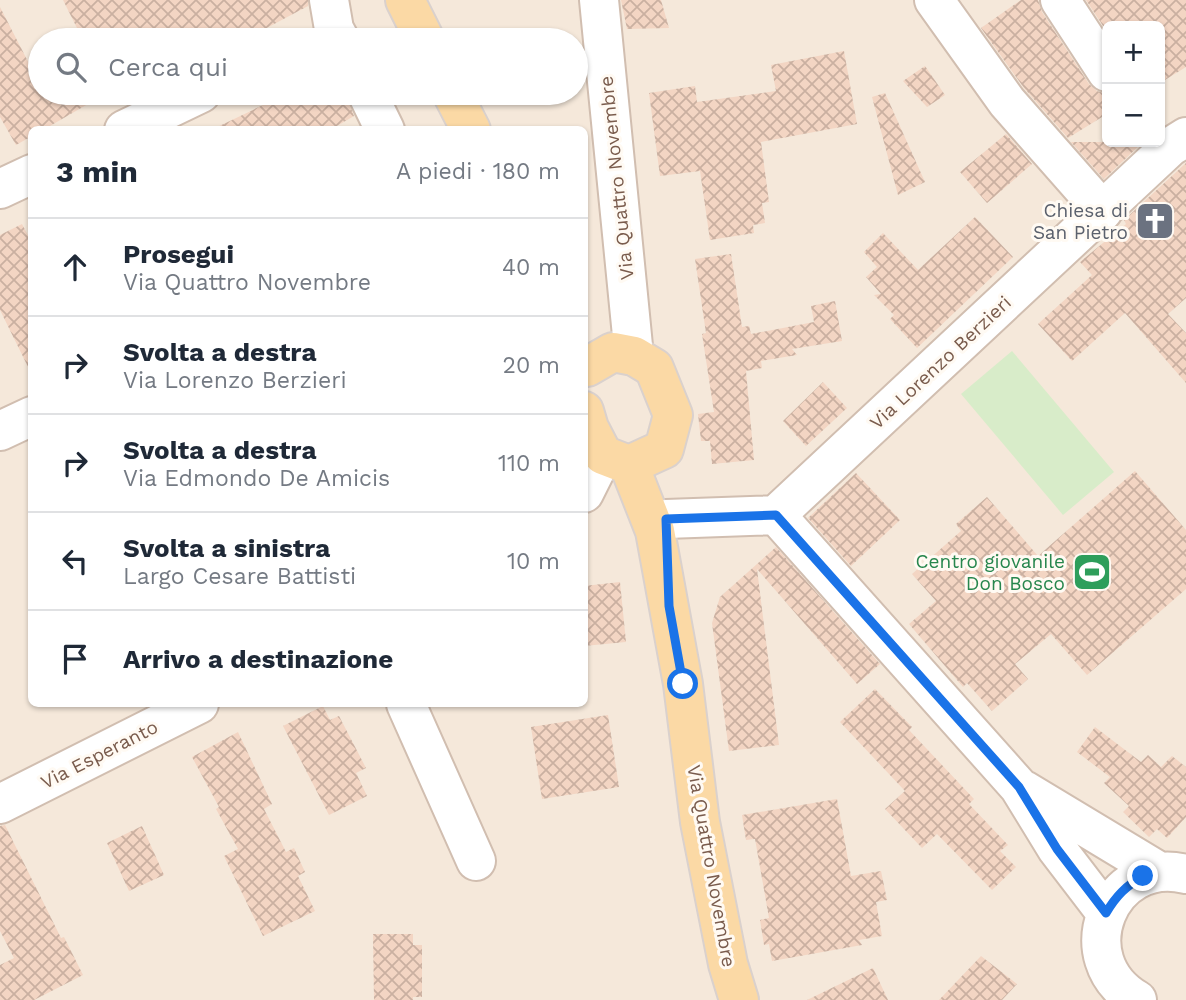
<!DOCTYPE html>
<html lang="it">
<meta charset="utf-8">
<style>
:root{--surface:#fff;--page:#f2f2f3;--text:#1f2937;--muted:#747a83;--line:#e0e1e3}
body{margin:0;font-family:"Work Sans",sans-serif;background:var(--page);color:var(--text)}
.controls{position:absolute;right:21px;top:21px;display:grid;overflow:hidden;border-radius:10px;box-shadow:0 2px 5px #0004}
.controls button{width:63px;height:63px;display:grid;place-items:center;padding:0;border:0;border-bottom:2px solid var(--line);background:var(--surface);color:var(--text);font:35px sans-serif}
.stop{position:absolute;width:21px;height:21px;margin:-16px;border:5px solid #1a73e8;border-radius:50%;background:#fff}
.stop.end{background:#1a73e8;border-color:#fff;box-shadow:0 2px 7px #0008}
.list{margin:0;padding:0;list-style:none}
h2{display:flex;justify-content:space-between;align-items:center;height:91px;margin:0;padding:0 28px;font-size:30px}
h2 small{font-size:23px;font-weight:400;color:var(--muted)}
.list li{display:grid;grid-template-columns:46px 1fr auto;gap:21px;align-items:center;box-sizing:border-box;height:98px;padding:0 28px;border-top:2px solid var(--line)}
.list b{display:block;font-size:26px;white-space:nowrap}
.list p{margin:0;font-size:23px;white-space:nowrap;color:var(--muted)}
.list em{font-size:23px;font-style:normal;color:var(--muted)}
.icon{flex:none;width:38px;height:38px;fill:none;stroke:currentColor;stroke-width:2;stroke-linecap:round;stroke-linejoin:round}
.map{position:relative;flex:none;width:1186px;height:1000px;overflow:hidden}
.search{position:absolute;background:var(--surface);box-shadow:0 2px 5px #0004;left:28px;top:28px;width:560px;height:77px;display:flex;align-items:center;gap:18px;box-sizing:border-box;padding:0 24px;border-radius:38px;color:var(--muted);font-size:26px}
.panel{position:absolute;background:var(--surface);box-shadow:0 2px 5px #0004;left:28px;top:126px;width:560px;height:581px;border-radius:10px}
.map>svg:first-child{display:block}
</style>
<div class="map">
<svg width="1186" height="1000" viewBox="0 0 1186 1000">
<defs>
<pattern id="building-cross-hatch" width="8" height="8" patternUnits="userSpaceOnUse" patternTransform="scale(1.75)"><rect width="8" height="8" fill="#f3d5c3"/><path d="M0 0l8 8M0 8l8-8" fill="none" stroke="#cab0a1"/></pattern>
</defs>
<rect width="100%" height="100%" fill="#fdf6ec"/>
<!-- residential -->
<path fill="#f5e8da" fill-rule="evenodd" d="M0 0H1186V1000H0ZM1107 26H1160V142H1107ZM40 40H576V93H40ZM32 130H584V704H32Z"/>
<!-- pitch -->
<path fill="#d8ecc9" d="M1012 351 1114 472 1063 515 961 394Z"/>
<!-- building -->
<path fill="url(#building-cross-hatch)" d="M63 0H308V6L244 40H83Z
M621 0H661L669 28 627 29Z
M1021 0H1038L1042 12 1089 84 1097 91 1107 94V114L1068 138 1024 88 981 28Z
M1086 0H1186V67L1160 83V26H1107V32Z
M0 7 40 85V93H107L43 130H32V136L16 145 0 117Z
M844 51 857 124 761 142 769 202 762 203 765 223 753 225 754 233 710 240 700 171 660 176 649 93 695 86 697 102 776 91 771 65Z
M925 66 945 95 927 107 903 81Z
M288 93H345L354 116 330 130H211Z
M885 93 925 182 898 195 872 97Z
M1006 134 1032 164 987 203 960 172Z
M1071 142H1140L1141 144 1104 179Z
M1186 163V298L1168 314 1186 333V383L1125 313 1072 361 1038 324 1092 275 1080 262 1126 224 1124 220Z
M975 217 1013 257 917 348 890 319 894 315 874 295 881 294 866 277 877 267 864 252 883 233 918 270Z
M22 224 32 243V375L0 310V235Z
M731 254 742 327 749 326 751 334 814 322 811 306 835 301 842 341 792 349 797 355 761 361 762 368 746 371 754 460 712 464 710 441H701L698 414 714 412 702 334 706 333 695 259Z
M823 382 847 408 806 446 783 421Z
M1135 471 1186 530V589L1087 675 1051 634 1015 664 1028 679 992 711 967 683 963 687 909 624 936 601 912 574 961 531 956 524 987 497 1038 556Z
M856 473 900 520 851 566 808 518Z
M776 547 880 664 857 684 757 569 779 745 729 751 712 623 720 597Z
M620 582 626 642 584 646V586Z
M875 689 912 727 909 730 974 799 969 804 1008 845 1000 851 1016 867 992 890 937 834 922 848 885 809 905 791 840 722Z
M323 706 330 720 339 716 366 768 356 773 367 796 329 815 283 726Z
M608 715 619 787 542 799 531 727Z
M1095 727 1141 762 1148 755 1161 767 1172 756 1186 767V817L1167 838 1157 829 1149 837 1123 812 1129 806 1104 783 1110 777 1077 752Z
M238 732 272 804 264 809 286 852 294 848 305 872 298 876 315 911 263 936 224 856 238 849 216 809 219 807 192 757Z
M837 799 851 876 881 871 887 900 876 902 882 936 859 940 862 945 772 961 769 944 764 945 760 920 769 918 755 839 746 840 742 815Z
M5 825 61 938 64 937 83 975 34 1000H0V965L14 958 0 931V826Z
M142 826 164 875 129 891 107 843Z
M373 934H413V945H422V997H413V1000H374Z
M981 956 1017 984 1002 1000H939Z
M873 968 888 1000H807Z"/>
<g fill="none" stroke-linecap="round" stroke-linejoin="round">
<!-- minor casing -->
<g stroke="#d1beb0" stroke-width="42">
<path id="minor" d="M329 0 334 29 340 40
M599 0 634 356
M934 0 1007 102 1103 211
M1060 0 1107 72
M367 93 385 130
M124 130 201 93
M0 189 32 174
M0 431 32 416
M584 493 603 455
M776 515 1019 787 1057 849 1106 913
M666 519 776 515 1170 147 1186 137
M406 704 476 861
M1024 790 1160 872
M0 804 199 704
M1137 1000C1067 959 1109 855 1186 874"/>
</g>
<!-- major casing -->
<g stroke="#dad1cd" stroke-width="42">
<path id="major" d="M405 0 425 40
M452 93 471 130
M584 411 589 428 603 455 629 465 664 449 673 415 654 368 634 356 613 352 587 367
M629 465 655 531 683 684 700 822 728 964 739 1000"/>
</g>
<!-- minor -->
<use href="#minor" stroke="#fff" stroke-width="38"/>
<!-- major -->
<use href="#major" stroke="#fbd9a5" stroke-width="38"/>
</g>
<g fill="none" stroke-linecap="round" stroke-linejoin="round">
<!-- route -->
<path stroke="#1a73e8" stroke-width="9" d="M683 684 669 606 666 519 776 515 1019 787 1057 849 1106 913C1116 896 1126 886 1143 876"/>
</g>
<!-- icons -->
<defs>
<g id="church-square" transform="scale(2.0125)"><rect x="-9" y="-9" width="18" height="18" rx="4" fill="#6b7280" stroke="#fffaf3"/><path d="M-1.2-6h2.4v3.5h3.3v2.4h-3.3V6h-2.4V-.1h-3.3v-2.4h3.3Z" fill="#fff"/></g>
<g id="stadium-square" transform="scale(2.0125)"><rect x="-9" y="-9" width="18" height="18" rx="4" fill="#2e9e5b" stroke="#fffaf3"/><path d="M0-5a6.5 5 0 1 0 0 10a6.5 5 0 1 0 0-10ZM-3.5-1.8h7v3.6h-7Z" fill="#fff"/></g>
</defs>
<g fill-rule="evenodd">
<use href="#church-square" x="1155" y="221"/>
<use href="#stadium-square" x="1092" y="572"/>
</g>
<g text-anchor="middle" stroke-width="6" stroke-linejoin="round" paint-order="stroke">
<!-- street labels -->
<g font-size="19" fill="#7a5c4d" stroke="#fffaf3">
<text transform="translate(616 178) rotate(-96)" y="7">Via Quattro Novembre</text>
<text transform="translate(940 362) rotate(-43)" y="7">Via Lorenzo Berzieri</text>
<text transform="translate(99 754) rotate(-27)" y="7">Via Esperanto</text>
<text transform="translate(712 866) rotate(80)" y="7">Via Quattro Novembre</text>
</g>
<!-- worship labels -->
<g font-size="19" fill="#5b616d" stroke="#fffaf3" text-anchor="end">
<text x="1128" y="217">Chiesa di<tspan x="1128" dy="22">San Pietro</tspan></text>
</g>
<!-- leisure labels -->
<g font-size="19" fill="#27864d" stroke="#fffaf3" text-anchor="end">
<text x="1065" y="568">Centro giovanile<tspan x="1065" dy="22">Don Bosco</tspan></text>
</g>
</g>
</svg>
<div class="controls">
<button>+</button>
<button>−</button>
</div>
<div class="stop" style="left:683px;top:684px"></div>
<div class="stop end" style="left:1143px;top:876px"></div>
<div class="search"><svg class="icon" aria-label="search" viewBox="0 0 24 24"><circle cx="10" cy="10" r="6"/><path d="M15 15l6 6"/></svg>Cerca qui</div>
<section class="panel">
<h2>3 min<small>A piedi · 180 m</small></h2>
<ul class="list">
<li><svg class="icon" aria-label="ahead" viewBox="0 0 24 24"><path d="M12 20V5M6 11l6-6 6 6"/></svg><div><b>Prosegui</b><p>Via Quattro Novembre</p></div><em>40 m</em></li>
<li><svg class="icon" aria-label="right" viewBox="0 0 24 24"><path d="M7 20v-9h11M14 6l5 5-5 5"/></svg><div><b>Svolta a destra</b><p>Via Lorenzo Berzieri</p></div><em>20 m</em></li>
<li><svg class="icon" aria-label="right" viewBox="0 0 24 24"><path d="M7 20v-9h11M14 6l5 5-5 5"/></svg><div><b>Svolta a destra</b><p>Via Edmondo De Amicis</p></div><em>110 m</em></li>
<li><svg class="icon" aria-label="left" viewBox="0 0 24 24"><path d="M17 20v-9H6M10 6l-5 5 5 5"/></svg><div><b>Svolta a sinistra</b><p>Largo Cesare Battisti</p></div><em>10 m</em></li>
<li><svg class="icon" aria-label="arrive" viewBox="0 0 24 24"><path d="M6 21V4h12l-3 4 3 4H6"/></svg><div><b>Arrivo a destinazione</b></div></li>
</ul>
</section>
</div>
